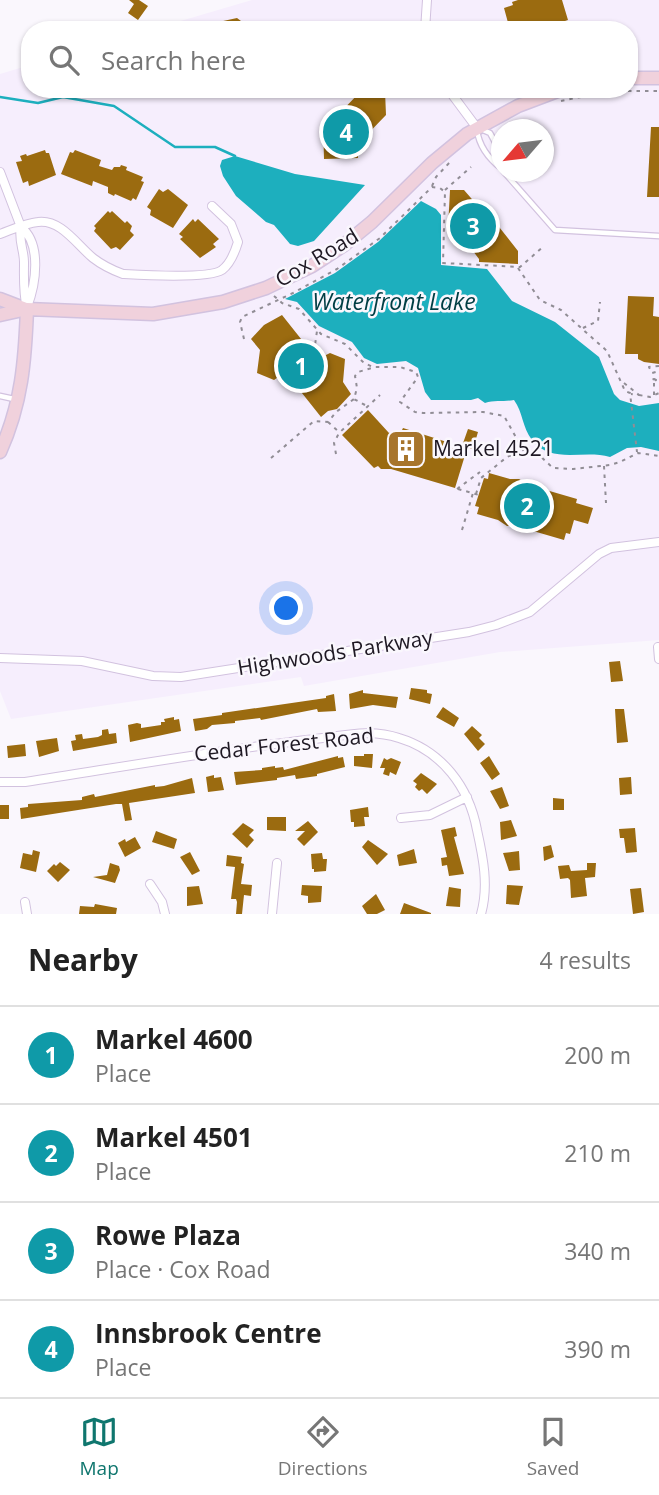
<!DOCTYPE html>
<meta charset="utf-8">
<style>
:root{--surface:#fff;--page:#f6f6f6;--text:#222;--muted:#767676;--line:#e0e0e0;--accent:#0f766e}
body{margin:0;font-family:"Open Sans",sans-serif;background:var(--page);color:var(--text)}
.compass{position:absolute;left:491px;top:119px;width:63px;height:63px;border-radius:50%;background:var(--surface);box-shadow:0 2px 5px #0004;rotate:242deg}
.you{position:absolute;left:287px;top:609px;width:24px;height:24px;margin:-18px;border:5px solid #fff;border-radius:50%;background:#1a73e8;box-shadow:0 0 0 10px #1a73e833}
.badge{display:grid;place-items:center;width:46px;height:46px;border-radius:50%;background:var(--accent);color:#fff;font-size:23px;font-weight:700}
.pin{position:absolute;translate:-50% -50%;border:4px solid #fff;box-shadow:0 2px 7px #0006}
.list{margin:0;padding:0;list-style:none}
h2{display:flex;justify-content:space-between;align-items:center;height:91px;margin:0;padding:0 28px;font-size:30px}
h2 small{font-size:23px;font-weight:400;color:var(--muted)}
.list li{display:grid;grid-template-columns:46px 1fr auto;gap:21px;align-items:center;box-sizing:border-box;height:98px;padding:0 28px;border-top:2px solid var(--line)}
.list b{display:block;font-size:26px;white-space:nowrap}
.list p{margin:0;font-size:23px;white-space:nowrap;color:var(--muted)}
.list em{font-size:23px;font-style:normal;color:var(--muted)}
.icon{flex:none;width:38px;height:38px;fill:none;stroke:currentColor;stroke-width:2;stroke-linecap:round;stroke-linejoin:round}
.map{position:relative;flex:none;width:659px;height:914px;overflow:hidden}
.search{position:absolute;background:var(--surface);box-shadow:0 2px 5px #0004;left:21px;right:21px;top:21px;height:77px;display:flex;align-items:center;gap:18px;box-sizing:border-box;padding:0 24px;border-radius:28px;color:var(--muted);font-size:26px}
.sheet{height:483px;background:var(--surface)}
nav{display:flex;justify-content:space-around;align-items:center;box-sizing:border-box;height:98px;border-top:2px solid var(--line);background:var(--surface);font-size:19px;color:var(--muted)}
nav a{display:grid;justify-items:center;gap:4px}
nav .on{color:var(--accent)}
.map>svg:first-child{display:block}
</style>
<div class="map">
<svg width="659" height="914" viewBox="0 0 659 914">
<rect width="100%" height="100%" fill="#faf7fd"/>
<!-- built -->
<path fill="#f6eefd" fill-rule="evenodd" d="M252 0H659V640L500 652 304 686 301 677 11 719 0 691V74L30 65V89H629V30H150ZM502 130H544V172H502Z"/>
<!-- water -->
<path fill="#1dafbe" d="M235 156 295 174 365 185 314 241 298 246 290 244 274 225 266 222 236 196 223 176 220 166 222 160Z
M421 201 436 209 441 215V265L487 269 512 301 555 322 599 357 614 394 620 400 639 406 659 403V451L641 447 627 448 610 457C584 449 551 465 532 440 522 427 523 412 514 400 504 402 495 400 485 403L478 398 471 400H431L425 392 418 368 406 361 377 364 364 358 352 342 319 326 297 302 285 299 335 273 378 242Z"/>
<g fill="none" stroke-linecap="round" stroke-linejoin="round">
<!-- stream -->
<path stroke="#1dafbe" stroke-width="2.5" d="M0 97 38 103 63 97 114 106 175 147H215L235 156"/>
</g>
<!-- building -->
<path fill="#9b6b10" d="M129 0H139L148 6 138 20 128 13 134 4Z
M518 0H562L568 20 559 23 560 26 547 30H510L504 8 513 5 512 2Z
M237 18 241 21V30H199V28L214 23Z
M361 91H385L386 115 358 144V158L324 159 323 120H333Z
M651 127H659V197H647Z
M45 150 46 153H49L56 175 29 186 28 181 23 183 16 162 22 161 20 156 26 154 27 156Z
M75 150 101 160 99 166 112 170 114 167H120L121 165 127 167 126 170 143 177 141 181 144 182 136 200 133 198 131 201 115 194 114 196 108 193V187L93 181 92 186 61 174 70 152 73 153Z
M159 189 163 192 168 189 188 205 173 228 150 215 151 210 147 207Z
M450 190H464L484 213H488L518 251V264L479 262V259L464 239 452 229H448Z
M108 211 110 213 112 211 125 223 127 221 132 226 130 231 134 235 120 250 116 247 111 249 94 231 96 228 94 226Z
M193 219 195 222 198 219 219 239 213 244 216 247 200 258 180 239 183 237 179 234Z
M628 296 654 297 653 316 659 317V364L644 362 638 359V354H625Z
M282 315 309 349V354L314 361 330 353 345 359 343 382 351 394 337 409 328 411 321 417 294 383V378L288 370 274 380 257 373 260 350 251 339 264 325Z
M368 410 389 433 395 431 400 434 403 428 447 442 446 446 466 452 455 488 391 469H381L378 466 374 468 342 435Z
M468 429 478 432 473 449 462 446Z
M489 473 510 479H519L529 485 577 499 576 503 593 508 588 524 574 520 570 534 566 533 564 540 516 526H507L498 520 477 514 479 507 475 506 484 478 488 479Z
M620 661 623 681 611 682 609 662Z
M411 688 427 690V693L432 694 430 704 409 699Z
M363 690V693L398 697 396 708 373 705 350 709 349 694Z
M334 694 336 711 318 712 317 709 261 720 260 718 235 721V723L212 725 207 729 195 731 193 719 222 715V713L326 698V696Z
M443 707 459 718 454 727 436 717Z
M615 709H624L628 742 617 743Z
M174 717V720L179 719 181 731 130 742 128 725 137 723 141 724V728L161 725V722H165L164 719Z
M472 726 482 735 479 738 485 744 478 751 464 734Z
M108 729 109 734 116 733 117 743 73 751 71 741 76 740 75 735 82 734 83 739 98 737 102 735V730Z
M57 738 59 751 39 757 36 741Z
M25 744 26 756 8 758 7 746Z
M364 754H373L372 768 354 766V756H364Z
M338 756V758L343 757 345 767 317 774V776L296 779 295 775 277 778V780L236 785 234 772 262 770V768L275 766V768L283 767 284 770Z
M489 756 500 774 492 780 480 763Z
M384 758 387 760 391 758 401 762 396 775 390 772 389 776 383 774 385 768H380Z
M421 773 437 784 427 794 422 789 419 791 415 787 417 784 413 781Z
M214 775V778L221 777 224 790 208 792 206 777Z
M631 777 632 794 620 795 619 778Z
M192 778 195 793 129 803 132 820 125 821 122 804H116L21 819 20 808 28 807V804L82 800V797L94 794 95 797 155 785V787L164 786Z
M502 787 509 806 500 809 490 791Z
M553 798 564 799V810H553Z
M0 805H9V819H0Z
M368 807 369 817H364L365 826 354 827V822H351L350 810Z
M267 817H286V831L267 830Z
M511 820 517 836 501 840 500 822Z
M308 821 318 832 304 846 297 839 305 831H295Z
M243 823 254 830 249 835 254 840 247 848 232 834Z
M455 827 457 836 454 837 464 874 449 876 447 865 442 866 441 858 447 857 441 830Z
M635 828 637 852 626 853 624 838H620L619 829Z
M156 831 177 839 174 849 152 842Z
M135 837 141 848 125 857 118 843 125 839 126 842Z
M368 840 388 854 377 865 362 847Z
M551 845 554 857 544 861 543 847Z
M414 849 417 863 399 866 397 855Z
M33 850 40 852 36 872 20 868 23 853 32 855Z
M519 851 520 870 509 871 503 853Z
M190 852 200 871 192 875 180 857Z
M322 853 323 859H327L326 871 314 872V869H312L311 854Z
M227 855 242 857 241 863 244 864 241 884 252 885 251 896 244 895 242 914H236L237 902 236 899H231L235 867 226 866Z
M60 862 70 870 58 882 47 871 54 864 56 866Z
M110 863 119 866 120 870 115 883 93 877 107 875Z
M587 863H596L595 877 585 878 587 896 571 898 570 880 568 878 560 879 558 866 569 865 571 871 587 870Z
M302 885 322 886 321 902 308 903V896L301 895Z
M507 885 523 886 519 905 506 904Z
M199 886 203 904 187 906V887Z
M449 887 461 889 460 907 446 906Z
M641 888 644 912 633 914 630 889Z
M376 894 385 910 377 914H367L362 906Z
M404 903 431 913V914H400Z
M95 904 117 908 116 914H79L80 906 94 907Z"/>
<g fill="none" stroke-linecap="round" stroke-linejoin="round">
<!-- lane casing -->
<g stroke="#d2c2df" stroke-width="7">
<path id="lane" d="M477 130C479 146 489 159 502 169
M483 130 490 133 502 155
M504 172 555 230 659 236
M0 396 14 399"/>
</g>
<!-- street casing -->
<g stroke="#d2c2df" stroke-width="10">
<path id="street" d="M425 30 427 0
M448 89 477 128
M0 172 21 227C18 240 24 250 24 262 24 278 23 292 27 309
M21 227C42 244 36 284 27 307
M0 234C11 230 26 223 38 222 61 219 77 245 93 258 102 265 112 270 123 274 141 275 209 279 222 270 230 264 235 252 238 242L231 224 212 206
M658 647 659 659
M0 658 82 661 153 676 181 677 469 632 496 625 530 612 599 554 611 548 659 542
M0 782H25C122 767 218 750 315 739 343 736 370 728 399 738 442 751 469 787 477 830 483 857 489 886 481 914
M401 818 430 815 467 797
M150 884 162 902 165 914
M25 902 27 914
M272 914 277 863"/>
</g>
<!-- secondary casing -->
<g stroke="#d2c2df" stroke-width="15">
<path id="secondary" d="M629 78H659
M0 299 26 309
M0 315 27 309 153 314 223 302 266 288 312 266 344 245 372 222 432 163 467 134 518 106 563 89
M0 452C22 403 25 361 27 309"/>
</g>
<!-- path -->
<path stroke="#918d95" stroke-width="2" stroke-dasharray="3.5 5" stroke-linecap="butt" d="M561 101 610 91H659
M432 186 436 177 450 162
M445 190 471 167
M518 268 540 300 561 310 607 351 625 391 630 393 637 452
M274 296 282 303 299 309 321 334 345 344 364 363 373 367H400L416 372 418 377 400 402 415 412 423 413 483 412 504 416 526 455H539L553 468 573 469 610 465 620 462 638 453 659 456
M583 328 598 321 600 302
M244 339 240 322 242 317 293 293 337 269 380 238 432 187 440 188 445 192 443 263 520 267 544 246
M314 352 317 331
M659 366 649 367 652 373 659 371
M654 379 656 380 654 382 652 380Z
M624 383 639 395 631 394
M639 395 650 397 659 393
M654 395V382
M365 405 354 399 357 388 355 376 358 372 372 368
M328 422 339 432
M336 454 334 443 339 433 380 395
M271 458 314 421 328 422 336 412 354 399
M604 466 606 503
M457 489 480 472
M458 489 479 495
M476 494 481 478 507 457 521 451
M462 530 473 493"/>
<!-- lane -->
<use href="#lane" stroke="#fff" stroke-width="4.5"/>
<!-- street -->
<use href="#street" stroke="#fff" stroke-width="8"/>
<!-- secondary -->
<use href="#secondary" stroke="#f0d1dc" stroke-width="12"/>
</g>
<!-- icons -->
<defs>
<g id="building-square" transform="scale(2.0125)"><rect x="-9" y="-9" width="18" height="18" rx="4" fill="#a7752c" stroke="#faf7fd"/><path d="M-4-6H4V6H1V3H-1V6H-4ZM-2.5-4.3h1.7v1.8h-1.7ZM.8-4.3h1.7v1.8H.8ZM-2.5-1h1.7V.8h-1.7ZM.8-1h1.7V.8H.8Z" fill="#fff"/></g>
</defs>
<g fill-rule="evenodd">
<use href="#building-square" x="406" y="449"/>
</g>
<g text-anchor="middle" stroke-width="5" stroke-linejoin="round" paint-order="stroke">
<!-- street labels -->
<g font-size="21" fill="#1e1823" stroke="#faf7fd">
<text transform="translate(317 258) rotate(-31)" y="7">Cox Road</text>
<text transform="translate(335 653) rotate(-9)" y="7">Highwoods Parkway</text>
<text transform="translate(284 745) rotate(-6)" y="7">Cedar Forest Road</text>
</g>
<!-- poi labels -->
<g font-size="21" fill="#1e1823" stroke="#faf7fd" text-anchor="start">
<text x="433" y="456">Markel 4521</text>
</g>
<!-- water labels -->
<g font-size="23" font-style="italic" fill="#003e44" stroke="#faf7fd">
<text x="394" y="310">Waterfront Lake</text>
</g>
</g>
</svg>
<svg class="compass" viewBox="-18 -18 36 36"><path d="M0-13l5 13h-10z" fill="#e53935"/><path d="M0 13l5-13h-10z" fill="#767676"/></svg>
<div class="you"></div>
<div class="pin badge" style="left:301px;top:366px;background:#0f9aa8">1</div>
<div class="pin badge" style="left:527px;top:506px;background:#0f9aa8">2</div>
<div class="pin badge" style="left:473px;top:226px;background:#0f9aa8">3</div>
<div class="pin badge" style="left:346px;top:132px;background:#0f9aa8">4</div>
<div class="search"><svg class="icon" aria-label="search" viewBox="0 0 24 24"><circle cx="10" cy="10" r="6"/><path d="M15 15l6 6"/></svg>Search here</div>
</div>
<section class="sheet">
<h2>Nearby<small>4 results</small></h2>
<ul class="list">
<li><span class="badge" style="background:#0f9aa8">1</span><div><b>Markel 4600</b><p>Place</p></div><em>200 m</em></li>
<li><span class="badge" style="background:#0f9aa8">2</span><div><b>Markel 4501</b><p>Place</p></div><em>210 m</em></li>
<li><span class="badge" style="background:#0f9aa8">3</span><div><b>Rowe Plaza</b><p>Place · Cox Road</p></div><em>340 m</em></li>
<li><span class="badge" style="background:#0f9aa8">4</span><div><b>Innsbrook Centre</b><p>Place</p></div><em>390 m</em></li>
</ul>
</section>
<nav>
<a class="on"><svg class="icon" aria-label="map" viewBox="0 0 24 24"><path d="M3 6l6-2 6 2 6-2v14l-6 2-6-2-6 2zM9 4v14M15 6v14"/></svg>Map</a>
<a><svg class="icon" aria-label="directions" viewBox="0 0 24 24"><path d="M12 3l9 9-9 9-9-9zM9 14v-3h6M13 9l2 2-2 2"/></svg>Directions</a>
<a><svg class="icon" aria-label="saved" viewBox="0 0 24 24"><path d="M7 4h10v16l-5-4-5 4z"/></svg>Saved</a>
</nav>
